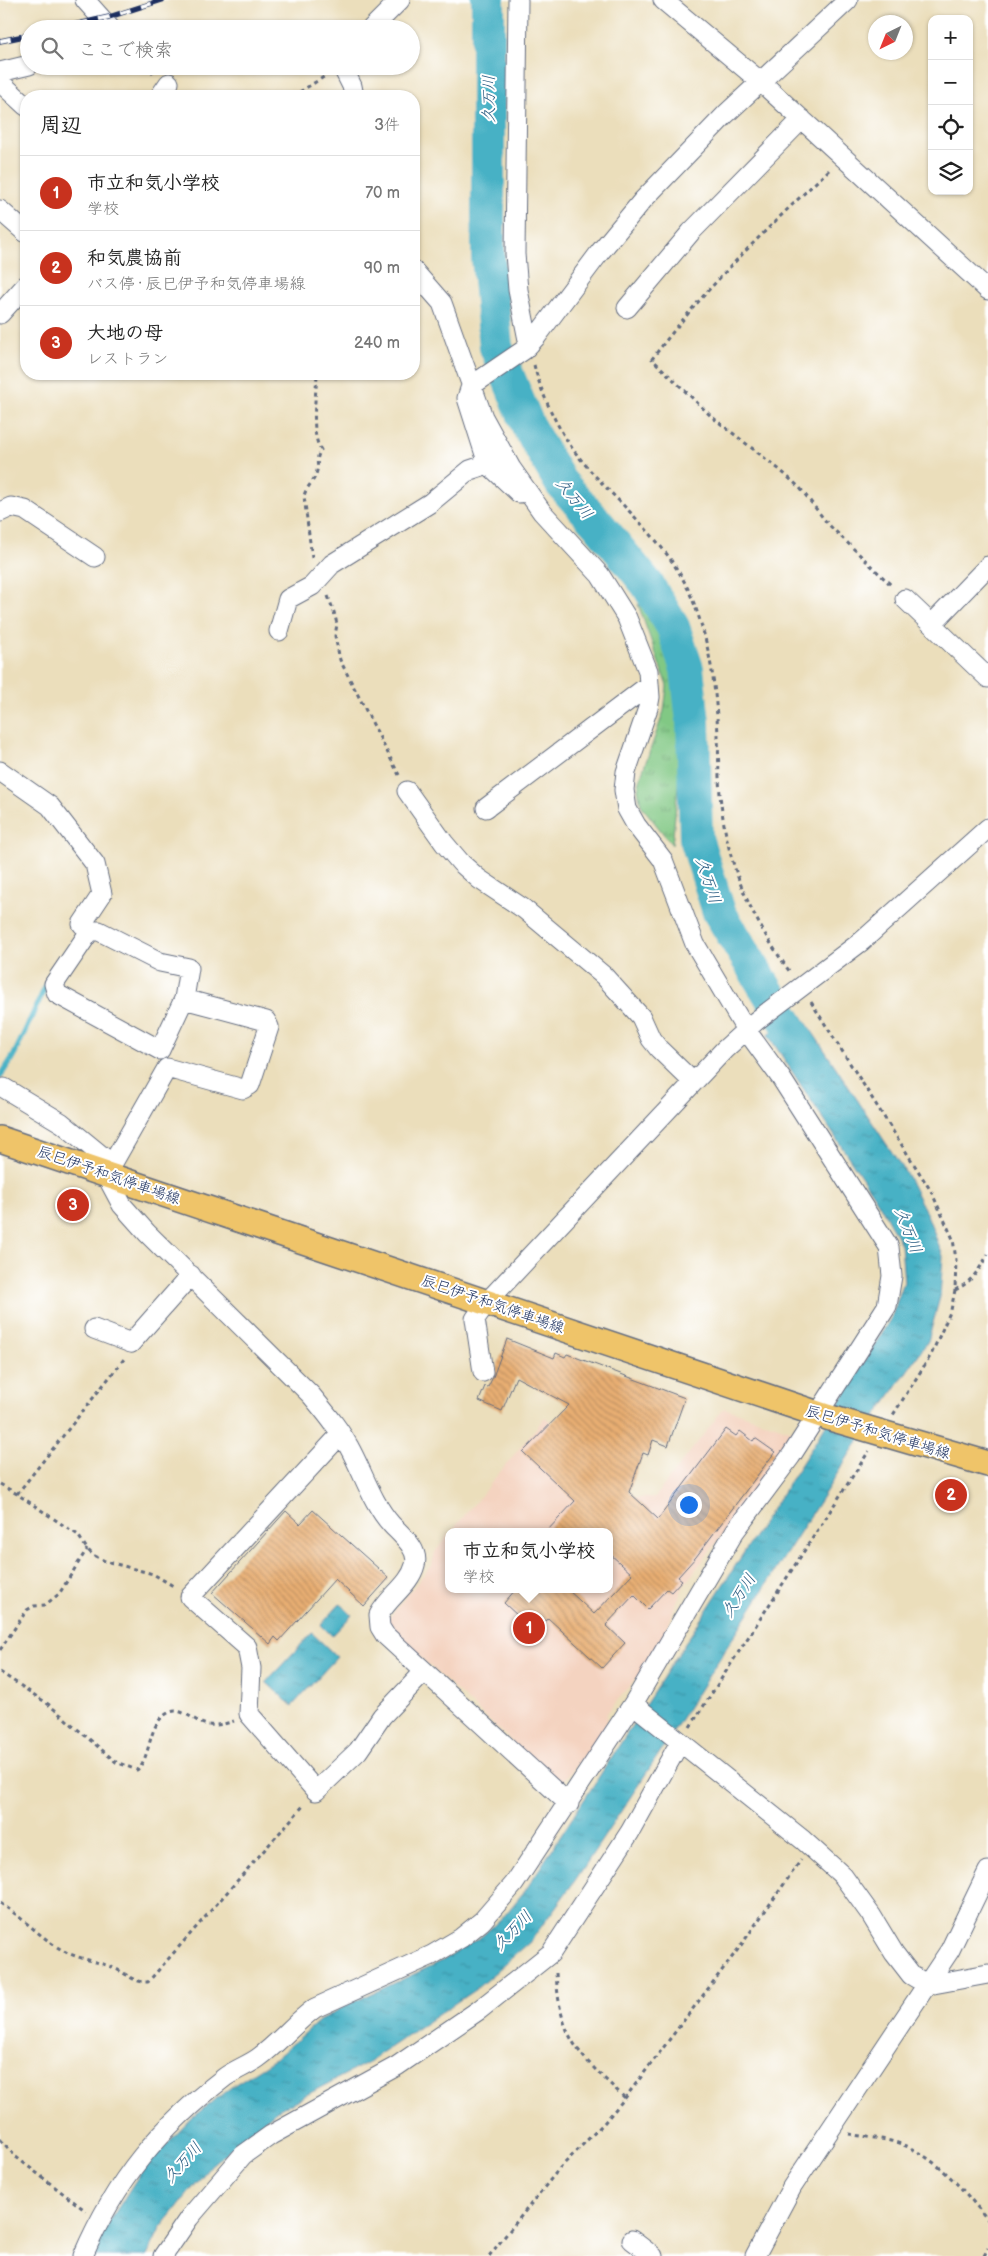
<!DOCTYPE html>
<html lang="ja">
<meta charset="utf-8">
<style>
:root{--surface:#fff;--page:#f6f6f6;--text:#222;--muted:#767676;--line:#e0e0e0;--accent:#c8321e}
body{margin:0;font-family:"Balsamiq Sans","Klee One",sans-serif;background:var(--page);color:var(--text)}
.controls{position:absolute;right:15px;top:15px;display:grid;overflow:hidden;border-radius:10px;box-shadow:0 1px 4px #0004}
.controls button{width:45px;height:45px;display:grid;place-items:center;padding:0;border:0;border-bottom:1px solid var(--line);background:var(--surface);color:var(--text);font:25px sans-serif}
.compass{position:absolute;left:868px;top:15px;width:45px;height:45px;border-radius:50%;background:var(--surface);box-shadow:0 1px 4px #0004;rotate:223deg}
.you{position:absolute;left:688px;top:1504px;width:18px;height:18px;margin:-12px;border:4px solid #fff;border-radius:50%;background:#1a73e8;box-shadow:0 0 0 8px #1a73e833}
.badge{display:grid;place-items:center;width:32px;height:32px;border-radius:50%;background:var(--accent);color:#fff;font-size:16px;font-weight:700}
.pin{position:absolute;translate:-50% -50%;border:2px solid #fff;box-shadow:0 1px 5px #0006}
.popup{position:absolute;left:445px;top:1528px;width:168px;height:65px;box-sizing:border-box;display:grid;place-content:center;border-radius:10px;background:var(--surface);filter:drop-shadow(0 1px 4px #0005);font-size:16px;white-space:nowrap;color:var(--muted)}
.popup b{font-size:19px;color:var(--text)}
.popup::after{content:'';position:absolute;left:50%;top:100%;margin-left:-10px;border:10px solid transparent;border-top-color:var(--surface)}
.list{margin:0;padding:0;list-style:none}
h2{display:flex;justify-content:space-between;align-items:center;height:65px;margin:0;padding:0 20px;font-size:21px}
h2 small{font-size:16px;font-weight:400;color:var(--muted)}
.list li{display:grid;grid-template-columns:32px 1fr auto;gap:15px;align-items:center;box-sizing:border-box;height:75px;padding:0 20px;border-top:1px solid var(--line)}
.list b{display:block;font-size:19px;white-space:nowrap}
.list p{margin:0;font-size:16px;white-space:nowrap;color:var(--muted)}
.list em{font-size:16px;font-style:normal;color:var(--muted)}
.icon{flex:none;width:28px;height:28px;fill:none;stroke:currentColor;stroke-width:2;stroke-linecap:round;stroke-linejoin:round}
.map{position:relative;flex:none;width:988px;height:2256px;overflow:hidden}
.search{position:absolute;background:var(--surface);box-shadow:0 1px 4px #0004;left:20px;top:20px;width:400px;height:55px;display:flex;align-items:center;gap:12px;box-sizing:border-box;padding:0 18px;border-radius:28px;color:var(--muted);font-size:19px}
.panel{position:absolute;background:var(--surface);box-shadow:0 1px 4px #0004;left:20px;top:90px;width:400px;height:290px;border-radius:20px}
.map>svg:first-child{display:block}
</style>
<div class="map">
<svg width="988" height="2256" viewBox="0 0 988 2256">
<defs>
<pattern id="grass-tufts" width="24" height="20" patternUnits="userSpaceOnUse" patternTransform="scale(1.25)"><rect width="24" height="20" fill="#81c884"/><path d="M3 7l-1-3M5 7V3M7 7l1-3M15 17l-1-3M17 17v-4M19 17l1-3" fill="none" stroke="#69a36f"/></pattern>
<pattern id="water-ripples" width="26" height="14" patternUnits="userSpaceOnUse" patternTransform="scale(1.25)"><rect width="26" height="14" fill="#47b1c5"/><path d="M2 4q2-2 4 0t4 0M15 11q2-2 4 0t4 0" fill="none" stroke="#3a90a3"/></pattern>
<pattern id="building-back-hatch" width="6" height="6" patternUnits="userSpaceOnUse" patternTransform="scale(1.25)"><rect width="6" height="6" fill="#e8ae72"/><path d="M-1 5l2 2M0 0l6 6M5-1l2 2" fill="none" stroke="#bb8e61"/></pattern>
</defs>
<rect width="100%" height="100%" fill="#fff"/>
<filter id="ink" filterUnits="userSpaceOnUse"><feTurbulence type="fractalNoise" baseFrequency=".02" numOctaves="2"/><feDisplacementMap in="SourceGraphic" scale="10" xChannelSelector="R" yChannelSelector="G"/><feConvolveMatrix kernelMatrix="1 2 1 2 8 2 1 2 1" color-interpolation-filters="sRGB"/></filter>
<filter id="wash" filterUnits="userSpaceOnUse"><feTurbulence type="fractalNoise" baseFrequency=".0096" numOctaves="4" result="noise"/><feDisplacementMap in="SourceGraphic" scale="20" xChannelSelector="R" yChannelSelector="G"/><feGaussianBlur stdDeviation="1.12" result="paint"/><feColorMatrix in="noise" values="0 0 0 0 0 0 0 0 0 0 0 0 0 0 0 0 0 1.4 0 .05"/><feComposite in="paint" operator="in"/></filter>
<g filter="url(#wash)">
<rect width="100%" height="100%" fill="#ebdebb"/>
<!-- built -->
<path fill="#f4d3c0" d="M724 1408 796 1432 753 1495 684 1585 654 1657 607 1713 605 1734 559 1785 384 1624 432 1564 435 1552 449 1534V1589H609V1532H451L545 1417 635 1498 655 1497Z"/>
<!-- grass -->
<path fill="url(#grass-tufts)" stroke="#4e7c71" d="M638 604 654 616 664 636 679 676 682 711 681 756 672 845 641 805 638 789 642 773 664 711 667 686Z"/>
<!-- water -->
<path fill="url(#water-ripples)" stroke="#317092" d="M798 1010 907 1175 928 1217 943 1256 940 1297 928 1341 851 1452 657 1757 574 1882 530 1942 476 1989 365 2064 276 2111 211 2165 160 2229 147 2256H92L100 2236 143 2169 195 2115 234 2085 275 2059 319 2021 347 2005 442 1961 482 1936 505 1915 527 1888 816 1441 891 1318 904 1282 901 1244 878 1202 768 1035Z
M340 1604 352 1615 332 1636 321 1625Z
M312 1633 337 1657 292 1706 266 1682Z"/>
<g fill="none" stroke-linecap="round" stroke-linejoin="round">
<!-- stream -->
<path stroke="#47b1c5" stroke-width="5.5" d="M0 1077 14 1055 48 981"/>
<!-- river -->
<path stroke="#47b1c5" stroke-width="34" d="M488 0V257L496 347 529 428 561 483 598 524 647 584 673 627 687 669 693 722 696 838 719 912 810 1061"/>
</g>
<g id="blocks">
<!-- building -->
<path fill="url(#building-back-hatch)" d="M507 1339 554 1358 556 1353 565 1357 567 1354 685 1398 668 1446 653 1440 648 1455 643 1453 629 1492 658 1519 726 1429 736 1436 740 1431 753 1441 755 1438 775 1452 696 1557 678 1577 682 1580 671 1592 667 1589 648 1609 634 1595 606 1625 625 1643 602 1668 548 1618 535 1632 504 1603 516 1589H567L594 1614 632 1574 609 1553V1532H546L575 1501 523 1452 569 1405 516 1377 502 1411 479 1401 485 1386 488 1387 493 1377Z
M313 1510 389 1578 364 1606 335 1579 279 1641 275 1637 270 1644 212 1593 286 1511 300 1524Z"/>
</g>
</g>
<g filter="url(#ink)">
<use href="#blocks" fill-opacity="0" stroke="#646c7f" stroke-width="1"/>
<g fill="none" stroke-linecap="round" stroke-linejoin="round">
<!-- minor casing -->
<g stroke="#646c7f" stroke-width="21">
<path id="minor" d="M85 0 111 29
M518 0 515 254 518 290 529 345
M663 0 761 82 988 290
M371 29 400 0
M342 66 352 86 354 96
M0 72 29 65
M0 82 26 106
M160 96 169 83
M0 210 26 233
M627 308 691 232 802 119
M0 314 26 285
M519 493 488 464 467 398 471 386 524 350 537 336 600 252 643 200 726 114 848 0
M0 512 11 507 25 510 95 557
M905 599 988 678
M932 624 988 566
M279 631 288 599 312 586 332 564 430 503 470 470 488 464
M0 771 50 806 95 864 102 894 82 924 90 931 54 984 57 994 160 1050 184 999 266 1021 269 1027 250 1085 243 1089 167 1068 106 1175 122 1205 147 1233 311 1395C325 1412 339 1428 349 1447 363 1472 372 1503 391 1524 400 1534 420 1549 415 1565 410 1585 388 1597 379 1615L380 1627 385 1635 569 1804
M407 791 444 843 461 863 479 879 524 909 604 976 641 1017 651 1039 659 1049 693 1082
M486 808 649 685
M90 931H99L160 962 189 968 184 999
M4 1088 62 1123 112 1164
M94 1329 131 1343 191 1275
M483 1372 475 1319 487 1302 724 1050 756 1021 862 941 988 828
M341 1434 190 1597 247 1647 251 1668 249 1714 316 1791 358 1751 382 1716 424 1672
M633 1704 803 1840 843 1876 871 1915 894 1953 911 1975 928 1985 988 1974
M632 2240 653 2256
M83 2256C116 2179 159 2128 225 2077 235 2070 248 2065 258 2058 279 2043 294 2023 315 2008L432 1955 461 1938 482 1921 514 1884 633 1704 735 1531 791 1456 887 1306 892 1276 889 1247 781 1078 746 1030 695 944 663 860 636 825 627 809 624 790 626 772 648 708 650 697 648 671 627 618 600 575 542 512 511 468 483 417 442 303 414 271
M163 2256 189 2218 243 2155 271 2135 397 2066 479 2010 551 1953 630 1832 680 1742
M755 2256 792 2187 950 1950 988 1871"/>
</g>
<!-- major casing -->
<g stroke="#646c7f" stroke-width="28">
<path id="major" d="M0 1139 827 1417 988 1464"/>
</g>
<!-- path -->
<path stroke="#646c7f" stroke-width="3" stroke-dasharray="4 4" stroke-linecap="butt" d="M147 66 153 73
M293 96 327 75
M829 170C766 229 703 290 652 359L712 417 780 470 800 488 827 523 892 586
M534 365C542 396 558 430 578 456 615 502 662 535 688 589 709 636 716 685 718 736 719 761 718 786 722 811 730 873 754 922 790 972
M312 558 304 496C306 487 313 483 316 474 320 464 314 461 321 450 310 434 316 394 317 374
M328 596 334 612 337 624 335 636 340 660 399 775
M811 1002 931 1191 953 1239 956 1260 955 1290 951 1310 931 1355 893 1415
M955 1290C972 1282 979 1270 988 1254
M0 1484 17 1494 78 1535 87 1549 93 1555 105 1561 153 1574 175 1587
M17 1494 124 1359
M0 1650 27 1610 34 1606 45 1605 59 1594 87 1549
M0 1672 48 1704 116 1762 137 1770C152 1756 147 1724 168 1713 180 1706 193 1720 204 1724 213 1727 226 1724 234 1721
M690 1727 869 1451
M0 1903C22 1917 40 1937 62 1950 78 1959 97 1961 114 1968 128 1974 133 1983 148 1982L304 1805
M556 1973C560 2041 578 2053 625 2098
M849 2134C864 2137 880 2138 895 2142 934 2154 963 2189 988 2220
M0 2139 16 2157 86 2211
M489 2256 559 2169 604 2123 625 2098 739 1948 801 1860
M984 2256 988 2248"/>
<!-- minor -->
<use href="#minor" stroke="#fff" stroke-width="19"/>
<!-- major -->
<use href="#major" stroke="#efc469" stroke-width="25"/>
<!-- rail casing -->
<g stroke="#1b2f5e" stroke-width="5.5">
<path id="rail" d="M56 29 109 17 162 0
M0 41 29 35"/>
</g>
<!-- rail -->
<use href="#rail" stroke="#fff" stroke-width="4" stroke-dasharray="11" stroke-linecap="butt"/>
</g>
</g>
<g text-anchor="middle" stroke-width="4" stroke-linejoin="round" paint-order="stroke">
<!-- street labels -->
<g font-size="15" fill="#1b2f5e" stroke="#fff">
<text transform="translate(109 1175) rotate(19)" y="5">辰巳伊予和気停車場線</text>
<text transform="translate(493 1304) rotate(19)" y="5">辰巳伊予和気停車場線</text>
<text transform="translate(878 1432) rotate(17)" y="5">辰巳伊予和気停車場線</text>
</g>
<!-- water labels -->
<g font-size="16" font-style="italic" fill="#2a5c82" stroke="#fff">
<text transform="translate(488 99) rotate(-90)" y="6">久万川</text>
<text transform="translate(575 498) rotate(51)" y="6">久万川</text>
<text transform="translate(709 880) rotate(72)" y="6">久万川</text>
<text transform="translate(909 1230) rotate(69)" y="6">久万川</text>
<text transform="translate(738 1595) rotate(-57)" y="6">久万川</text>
<text transform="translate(512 1930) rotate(-46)" y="6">久万川</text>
<text transform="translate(182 2162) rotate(-48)" y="6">久万川</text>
</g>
</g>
</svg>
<div class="controls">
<button>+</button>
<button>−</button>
<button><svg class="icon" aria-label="locate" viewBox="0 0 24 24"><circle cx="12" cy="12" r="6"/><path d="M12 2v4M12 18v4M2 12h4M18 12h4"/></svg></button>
<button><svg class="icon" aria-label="layers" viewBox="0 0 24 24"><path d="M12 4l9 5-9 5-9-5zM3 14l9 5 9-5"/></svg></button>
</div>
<svg class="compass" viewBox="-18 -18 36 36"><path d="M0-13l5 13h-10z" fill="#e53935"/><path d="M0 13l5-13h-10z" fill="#767676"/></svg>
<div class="you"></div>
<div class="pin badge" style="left:529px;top:1628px">1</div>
<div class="popup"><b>市立和気小学校</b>学校</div>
<div class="pin badge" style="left:951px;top:1495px">2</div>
<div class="pin badge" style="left:73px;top:1205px">3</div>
<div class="search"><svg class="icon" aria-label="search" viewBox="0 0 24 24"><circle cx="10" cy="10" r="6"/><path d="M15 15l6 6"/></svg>ここで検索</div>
<section class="panel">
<h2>周辺<small>3件</small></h2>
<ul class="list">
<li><span class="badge">1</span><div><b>市立和気小学校</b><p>学校</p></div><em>70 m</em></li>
<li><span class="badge">2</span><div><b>和気農協前</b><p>バス停 · 辰巳伊予和気停車場線</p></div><em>90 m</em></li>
<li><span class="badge">3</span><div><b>大地の母</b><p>レストラン</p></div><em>240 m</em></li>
</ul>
</section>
</div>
